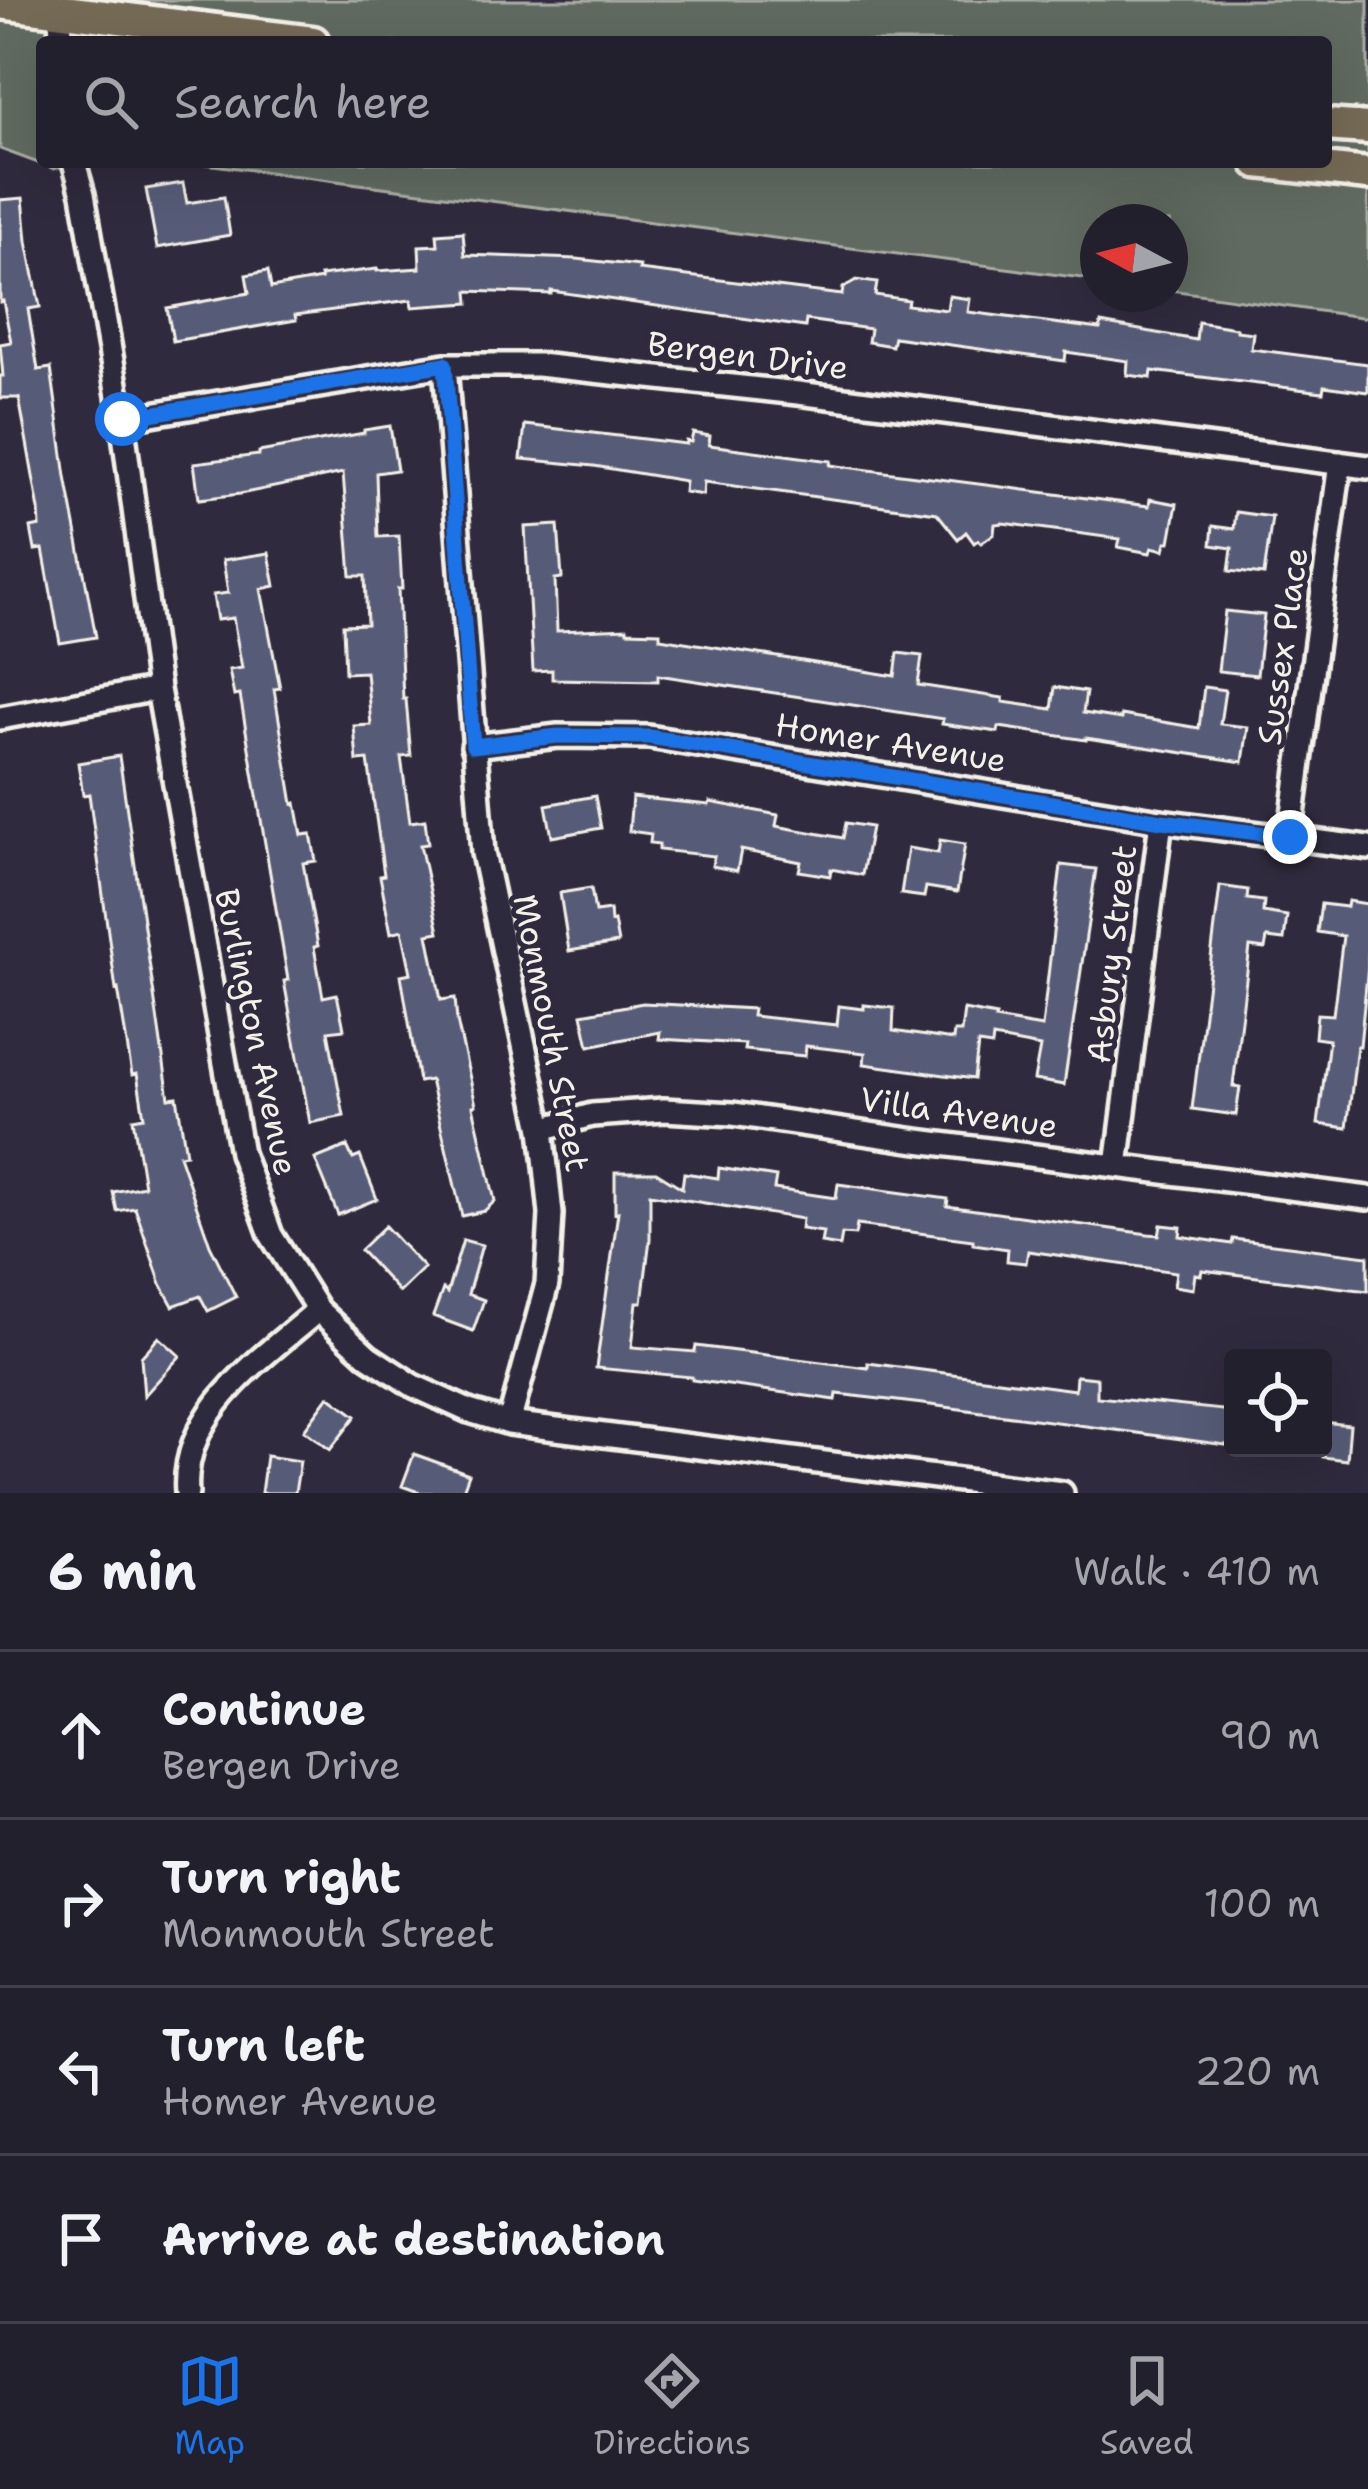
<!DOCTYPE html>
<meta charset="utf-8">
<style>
:root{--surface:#23202e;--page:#2f2d3a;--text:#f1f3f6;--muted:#a3a3aa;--line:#403e4a;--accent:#1a73e8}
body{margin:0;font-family:"Shantell Sans",sans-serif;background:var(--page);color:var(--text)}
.controls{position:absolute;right:36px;bottom:36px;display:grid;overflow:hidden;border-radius:12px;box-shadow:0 12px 48px #0002}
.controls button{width:108px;height:108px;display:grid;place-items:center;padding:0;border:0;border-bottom:3px solid var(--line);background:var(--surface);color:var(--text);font:60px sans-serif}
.compass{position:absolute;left:1080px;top:204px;width:108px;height:108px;border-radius:50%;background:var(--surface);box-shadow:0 12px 48px #0002;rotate:277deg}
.stop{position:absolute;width:36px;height:36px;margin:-27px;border:9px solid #1a73e8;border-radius:50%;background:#fff}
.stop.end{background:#1a73e8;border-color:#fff;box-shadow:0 3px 12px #0008}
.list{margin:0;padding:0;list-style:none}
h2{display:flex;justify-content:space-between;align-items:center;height:156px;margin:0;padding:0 48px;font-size:51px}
h2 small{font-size:39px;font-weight:400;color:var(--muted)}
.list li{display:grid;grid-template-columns:78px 1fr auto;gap:36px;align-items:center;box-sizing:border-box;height:168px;padding:0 48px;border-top:3px solid var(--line)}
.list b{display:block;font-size:45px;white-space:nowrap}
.list p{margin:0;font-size:39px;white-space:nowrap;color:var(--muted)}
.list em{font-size:39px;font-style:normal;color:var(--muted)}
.icon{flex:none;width:66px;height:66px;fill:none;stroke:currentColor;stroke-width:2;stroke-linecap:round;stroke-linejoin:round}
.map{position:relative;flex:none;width:1368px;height:1493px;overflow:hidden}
.search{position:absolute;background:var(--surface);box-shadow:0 12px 48px #0002;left:36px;right:36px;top:36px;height:132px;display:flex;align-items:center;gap:30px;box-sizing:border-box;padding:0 42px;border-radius:12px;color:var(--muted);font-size:45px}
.sheet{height:828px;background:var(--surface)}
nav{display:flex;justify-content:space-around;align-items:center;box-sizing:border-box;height:168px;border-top:3px solid var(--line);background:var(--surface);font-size:33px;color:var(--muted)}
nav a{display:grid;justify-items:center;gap:6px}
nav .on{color:var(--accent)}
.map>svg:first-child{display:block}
</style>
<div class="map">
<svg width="1368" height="1493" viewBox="0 0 1368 1493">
<rect width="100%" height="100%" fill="#2f2a3d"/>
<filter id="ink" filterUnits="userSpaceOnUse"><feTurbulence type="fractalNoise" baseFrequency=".00833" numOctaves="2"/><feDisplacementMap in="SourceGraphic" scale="24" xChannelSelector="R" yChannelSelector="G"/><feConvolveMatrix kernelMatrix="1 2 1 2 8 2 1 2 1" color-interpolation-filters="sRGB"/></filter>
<g filter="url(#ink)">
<!-- green -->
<path fill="#616b60" stroke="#aaaea4" stroke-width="3" d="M0 0H1368V318L1170 290V222H1098V280L190 162H1326V42H42V162H78L54 169 0 149Z"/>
<!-- building -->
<path fill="#575b77" stroke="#f4f1e8" stroke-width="3" d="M183 183 187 203 224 197 230 235 157 248 146 189Z
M23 198 27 241 40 307 28 309 38 370 51 368 66 477 96 637 60 643 43 549 35 550 31 528 40 526 39 510 19 398H0V376H3L0 344 11 342 3 301 0 302V200Z
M463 232 465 255 577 259 640 266 639 270 842 295 843 288 856 280 877 283 875 295 908 300 907 305 947 310 949 296 970 299 968 312 1100 329 1101 323 1196 340 1198 322 1236 328V331L1253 333 1251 349 1368 364V392L1324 386 1323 392 1152 371 1151 378 1127 375 1128 361 1066 352 1065 361 894 337 892 346 868 342 870 329 806 320 805 327 551 291V294L468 291 469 303 412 307 411 300 295 315 296 320 173 341 167 308 249 293 246 275 268 271 271 288 321 279 320 276 377 269V271L420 268 419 246 438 245 437 234Z
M525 425 686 444V441L691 442 693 433 710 436 709 445 831 461 830 465 1149 506 1150 499 1177 504 1170 542H1166L1164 550 1152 547 1150 553 1118 547 1120 539 1003 523 995 524 994 534 981 543 978 540 974 543 966 532 958 539 937 513 704 482 703 495 684 492 685 481 594 466 521 459Z
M390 426 397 470 376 473 378 537 399 536 402 589H398L403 699H406L411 756 401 757 410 822 425 820 428 844 420 845 439 932 428 934 441 1000 455 998 457 1021 476 1105 473 1106 495 1201 484 1211 462 1216 430 1080 419 1082 401 975 411 973 402 930 391 933 380 876 384 875 368 760 357 761 354 726 371 725 366 672 345 673 343 625 367 624 365 576H351L343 473 240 494 199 499 194 463 259 455V452L364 433V430Z
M1236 512 1272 517 1264 575 1229 571 1232 548 1211 545 1213 526 1234 529Z
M558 525 562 578 555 579 557 631 627 628V631L660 632V638L895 676 898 653 922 656 918 685 1003 698V702L1052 709 1055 687 1086 692 1083 713 1121 719V715L1199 728 1204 687 1225 690 1220 724 1248 727 1243 762 1086 738V740L999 727 998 732 942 724 943 719 658 675V681L552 679V670L533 671 525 527Z
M269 553 275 586 261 589 280 688 274 689 293 804 296 803 302 835 311 834 316 861 303 863 318 946 314 947 323 997 337 994 344 1029 328 1031 344 1116 310 1123 284 981 288 980 240 695 234 696 229 670 242 668 233 618 217 620 213 595 228 593 223 560Z
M1225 611 1264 615 1257 675 1218 671Z
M119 756 169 1098 177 1097 186 1154 179 1155 210 1245 236 1297 208 1311 200 1296 173 1306 161 1284 135 1208 117 1211 113 1192 144 1186 133 1119 144 1117 137 1074 132 1075 118 989 116 990 89 794 83 795 78 763Z
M595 796 601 828 552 837 546 805Z
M632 797 709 805 710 802 778 815 776 826 843 838 846 823 871 827 862 875 831 869 830 876 799 871 801 862 741 850 737 871 712 866 714 856 659 850V844L650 843 651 834 629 831Z
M940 840 965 844 957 892 926 887 924 897 901 894 908 848 938 853Z
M1061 865 1096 869 1064 1085 1034 1080 1040 1047 993 1038 992 1046 978 1044 974 1079 864 1064 865 1053 806 1046 805 1056 744 1050 745 1044 659 1039 660 1032 589 1046 582 1014 643 1003 753 1009 752 1016 837 1025 839 1006 864 1009V1005L894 1008 893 1031 953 1040 954 1032H961L964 1010 996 1016 995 1019 1042 1027Z
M1220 886 1248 890 1247 899 1264 901 1263 912 1287 916 1284 940 1267 938 1265 949 1250 947 1233 1086 1240 1087 1236 1115 1192 1109Z
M591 888 595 912 610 910 611 922 614 921 618 943 569 951 560 893Z
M1348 901 1368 904V965L1360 1046H1357L1347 1128 1318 1124 1329 1040 1315 1038 1317 1014 1333 1015 1343 936 1317 932 1321 904 1347 907Z
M347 1146 353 1159 360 1156 377 1199 338 1215 315 1159Z
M719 1168 776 1177 774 1189 836 1198 838 1184 948 1199 947 1206 1148 1234 1159 1235 1161 1225 1181 1227 1180 1236 1232 1244 1233 1239 1368 1256V1291L1202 1270 1201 1275 1195 1274 1193 1289 1174 1286 1176 1272 1028 1251 1026 1263 1007 1261 1008 1249 973 1244V1240L857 1225 855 1235 842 1234 840 1246 821 1243 823 1232 801 1229 802 1219 650 1194V1239L642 1302H637L632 1347 695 1352 696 1346 868 1368V1363L1075 1390 1076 1376 1097 1378V1397L1233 1411V1446L923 1404 837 1394 836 1400 692 1380V1377L596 1368 618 1212 615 1213V1172H656L682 1188 684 1173 718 1178Z
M385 1226 424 1268 399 1292 360 1250Z
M463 1240 482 1245 468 1294 484 1300 473 1331 433 1316 443 1289 447 1293Z
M159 1337 180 1356 144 1396 141 1357Z
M329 1396 356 1416 330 1450 304 1430Z
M1323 1422 1350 1425 1347 1460 1323 1457Z
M414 1454 469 1474 462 1493H421L402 1486Z
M266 1456 300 1461 295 1493H261Z"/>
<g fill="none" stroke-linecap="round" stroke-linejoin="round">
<!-- minor casing -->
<g stroke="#f4f1e8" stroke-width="30">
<path id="minor" d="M60 10 61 42
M74 162 83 194 122 419 158 689 241 1153 271 1235 318 1310 368 1356 414 1386 469 1411 509 1423 1062 1493
M445 365 483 853 542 1129 551 1214 547 1284 509 1423
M122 419 445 365H538L798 393 1368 467
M0 718 158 689
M473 746 558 736 649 737 1161 821 1368 848
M1290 837 1340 463
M542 1129 592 1115 664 1110 733 1114 910 1140 1368 1198
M1117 1166 1161 821
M187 1493C180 1411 263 1358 318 1310"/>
</g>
<!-- primary casing -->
<g stroke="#f4f1e8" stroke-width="39">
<path id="primary" d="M0 3 313 42
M1326 125 1368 128
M1258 162 1368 174"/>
</g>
<!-- minor -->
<use href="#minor" stroke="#2f2a3d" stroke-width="21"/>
<!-- primary -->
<use href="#primary" stroke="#746b55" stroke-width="30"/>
</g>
</g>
<g fill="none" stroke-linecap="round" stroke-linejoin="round" filter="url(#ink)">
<!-- route -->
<path stroke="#1a73e8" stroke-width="15" d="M122 419 445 364 473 746 558 736 650 737 1162 821 1290 837"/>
</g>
<g text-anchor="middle" stroke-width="10" stroke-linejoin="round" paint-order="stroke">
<!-- street labels -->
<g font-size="33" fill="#f4f1e8" stroke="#2f2a3d">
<text transform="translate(748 355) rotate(7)" y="12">Bergen Drive</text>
<text transform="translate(1282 646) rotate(-82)" y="12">Sussex Place</text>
<text transform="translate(891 742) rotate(9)" y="12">Homer Avenue</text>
<text transform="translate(1111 954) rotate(-83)" y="12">Asbury Street</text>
<text transform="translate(257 1032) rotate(78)" y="12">Burlington Avenue</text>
<text transform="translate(552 1033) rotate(79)" y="12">Monmouth Street</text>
<text transform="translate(959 1112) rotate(8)" y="12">Villa Avenue</text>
</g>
</g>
</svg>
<div class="controls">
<button><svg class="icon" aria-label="locate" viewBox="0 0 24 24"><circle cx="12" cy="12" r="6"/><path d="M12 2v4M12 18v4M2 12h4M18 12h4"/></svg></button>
</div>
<svg class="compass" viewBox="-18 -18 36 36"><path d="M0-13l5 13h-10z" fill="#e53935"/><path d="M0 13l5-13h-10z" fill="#a3a3aa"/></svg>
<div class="stop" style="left:122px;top:419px"></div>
<div class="stop end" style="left:1290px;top:837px"></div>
<div class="search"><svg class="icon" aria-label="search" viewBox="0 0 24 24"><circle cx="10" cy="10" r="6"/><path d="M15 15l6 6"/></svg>Search here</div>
</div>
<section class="sheet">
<h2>6 min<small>Walk · 410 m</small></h2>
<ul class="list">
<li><svg class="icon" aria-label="ahead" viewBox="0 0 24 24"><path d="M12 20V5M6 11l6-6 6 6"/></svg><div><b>Continue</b><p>Bergen Drive</p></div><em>90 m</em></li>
<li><svg class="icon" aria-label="right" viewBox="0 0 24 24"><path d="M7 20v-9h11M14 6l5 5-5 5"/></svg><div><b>Turn right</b><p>Monmouth Street</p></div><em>100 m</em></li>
<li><svg class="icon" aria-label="left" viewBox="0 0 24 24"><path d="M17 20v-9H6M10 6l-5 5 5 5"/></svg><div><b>Turn left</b><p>Homer Avenue</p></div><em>220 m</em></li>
<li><svg class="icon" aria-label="arrive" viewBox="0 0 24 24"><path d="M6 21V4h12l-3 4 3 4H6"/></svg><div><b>Arrive at destination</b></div></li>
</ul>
</section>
<nav>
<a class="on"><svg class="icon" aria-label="map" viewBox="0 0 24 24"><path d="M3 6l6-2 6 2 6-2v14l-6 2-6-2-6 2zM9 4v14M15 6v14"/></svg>Map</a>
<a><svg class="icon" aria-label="directions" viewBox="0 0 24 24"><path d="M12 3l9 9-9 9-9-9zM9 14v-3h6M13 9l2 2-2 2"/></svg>Directions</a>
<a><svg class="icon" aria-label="saved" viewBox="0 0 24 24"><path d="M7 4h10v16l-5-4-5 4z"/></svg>Saved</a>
</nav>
